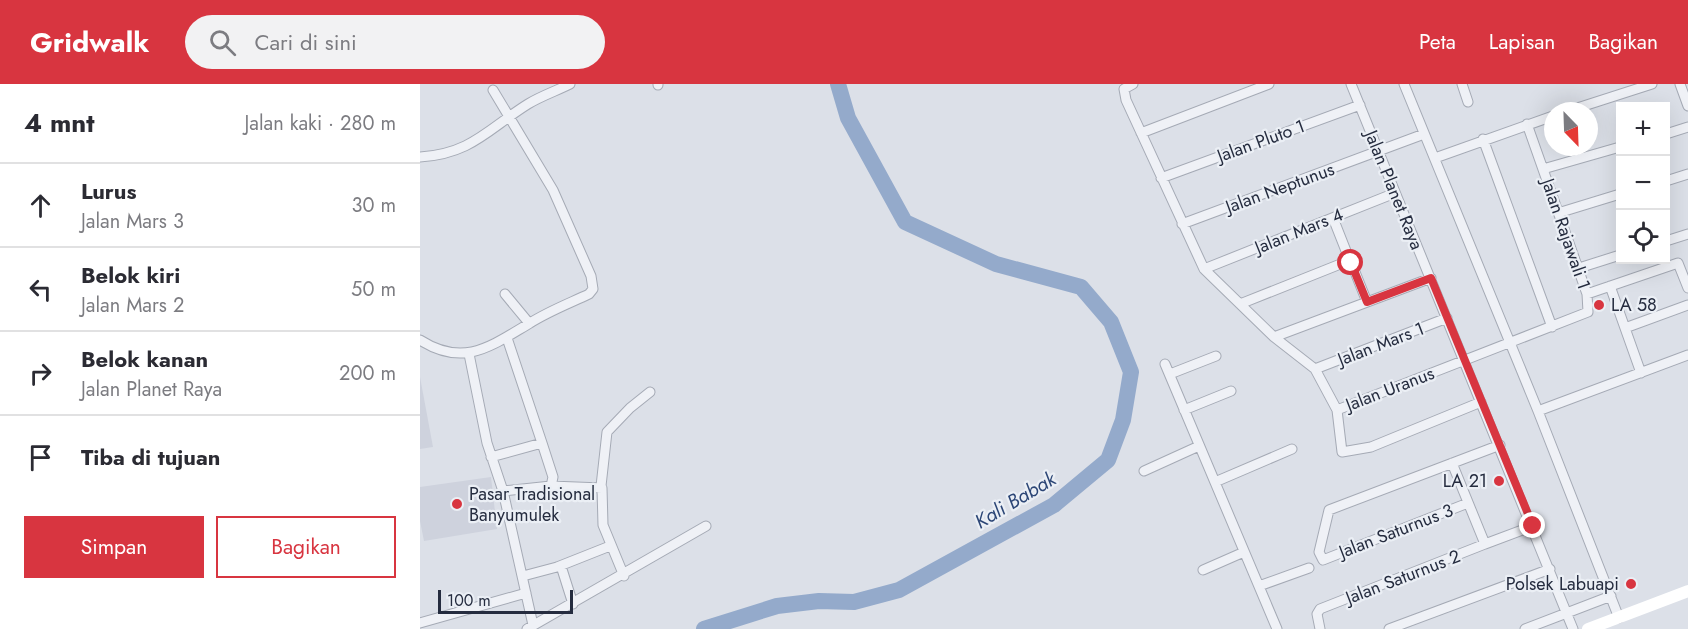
<!DOCTYPE html>
<html lang="id">
<meta charset="utf-8">
<style>
:root{--surface:#fff;--page:#f2f2f3;--text:#2b2b33;--muted:#7c7c81;--line:#e1e1e2;--accent:#d83540}
body{margin:0;font-family:Jost,sans-serif;background:var(--page);color:var(--text)}
.controls{position:absolute;right:18px;top:18px;display:grid;overflow:hidden;border-radius:0px;box-shadow:0 6px 24px #0002}
.controls button{width:54px;height:54px;display:grid;place-items:center;padding:0;border:0;border-bottom:2px solid var(--line);background:var(--surface);color:var(--text);font:30px sans-serif}
.compass{position:absolute;left:1124px;top:18px;width:54px;height:54px;border-radius:50%;background:var(--surface);box-shadow:0 6px 24px #0002;rotate:157deg}
.scale{position:absolute;left:18px;bottom:15px;width:135px;box-sizing:border-box;padding-left:6px;border:3px solid #252c3f;border-top:0;font-size:16px;line-height:21px;white-space:nowrap;color:#252c3f;-webkit-text-stroke:4px #ebeff5;paint-order:stroke}
.stop{position:absolute;width:18px;height:18px;margin:-14px;border:4px solid #d83540;border-radius:50%;background:#fff}
.stop.end{background:#d83540;border-color:#fff;box-shadow:0 2px 6px #0008}
.list{margin:0;padding:0;list-style:none}
h2{display:flex;justify-content:space-between;align-items:center;height:78px;margin:0;padding:0 24px;font-size:26px}
h2 small{font-size:20px;font-weight:400;color:var(--muted)}
.list li{display:grid;grid-template-columns:39px 1fr auto;gap:18px;align-items:center;box-sizing:border-box;height:84px;padding:0 24px;border-top:2px solid var(--line)}
.list b{display:block;font-size:22px;white-space:nowrap}
.list p{margin:0;font-size:20px;white-space:nowrap;color:var(--muted)}
.list em{font-size:20px;font-style:normal;color:var(--muted)}
.actions{display:flex;gap:12px;padding:18px 24px}
.actions a{flex:1;padding:14px 0;border:2px solid var(--accent);border-radius:0px;text-align:center;font-size:21px;color:var(--accent)}
.actions .main{background:var(--accent);color:#fff}
.icon{flex:none;width:33px;height:33px;fill:none;stroke:currentColor;stroke-width:2;stroke-linecap:round;stroke-linejoin:round}
.map{position:relative;flex:none;width:1268px;height:545px;overflow:hidden}
header{display:flex;align-items:center;gap:36px;box-sizing:border-box;height:84px;padding:0 30px;background:var(--accent);color:#fff}
header strong{font-size:28px}
nav{display:flex;gap:33px;margin-inline-start:auto;font-size:21px}
.search{width:420px;height:54px;background:var(--page);display:flex;align-items:center;gap:15px;box-sizing:border-box;padding:0 21px;border-radius:33px;color:var(--muted);font-size:22px}
main{display:flex}
aside{flex:1;background:var(--surface)}
.map>svg:first-child{display:block}
</style>
<header>
<strong>Gridwalk</strong>
<div class="search"><svg class="icon" aria-label="search" viewBox="0 0 24 24"><circle cx="10" cy="10" r="6"/><path d="M15 15l6 6"/></svg>Cari di sini</div>
<nav><a>Peta</a><a>Lapisan</a><a>Bagikan</a></nav>
</header>
<main>
<aside>
<h2>4 mnt<small>Jalan kaki · 280 m</small></h2>
<ul class="list">
<li><svg class="icon" aria-label="ahead" viewBox="0 0 24 24"><path d="M12 20V5M6 11l6-6 6 6"/></svg><div><b>Lurus</b><p>Jalan Mars 3</p></div><em>30 m</em></li>
<li><svg class="icon" aria-label="left" viewBox="0 0 24 24"><path d="M17 20v-9H6M10 6l-5 5 5 5"/></svg><div><b>Belok kiri</b><p>Jalan Mars 2</p></div><em>50 m</em></li>
<li><svg class="icon" aria-label="right" viewBox="0 0 24 24"><path d="M7 20v-9h11M14 6l5 5-5 5"/></svg><div><b>Belok kanan</b><p>Jalan Planet Raya</p></div><em>200 m</em></li>
<li><svg class="icon" aria-label="arrive" viewBox="0 0 24 24"><path d="M6 21V4h12l-3 4 3 4H6"/></svg><div><b>Tiba di tujuan</b></div></li>
</ul>
<div class="actions"><a class="main">Simpan</a><a>Bagikan</a></div>
</aside>
<div class="map">
<svg width="1268" height="545" viewBox="0 0 1268 545">
<rect width="100%" height="100%" fill="#dce0e8"/>
<!-- built -->
<path fill="#ced2dd" d="M0 293 13 363 0 365Z
M71 393 77 445 4 457 0 437V403Z"/>
<g fill="none" stroke-linecap="round" stroke-linejoin="round">
<!-- river -->
<path stroke="#94aacb" stroke-width="16" d="M284 545 357 522 399 517 434 518 479 506 634 421 688 376 703 336 711 288 691 238 661 203 576 180 485 138 428 34 418 0"/>
<!-- street casing -->
<g stroke="#a5aab5" stroke-width="11">
<path id="street" d="M713 0 704 5 706 16 784 185 854 253 895 285 917 326 922 368 951 363 1061 318
M931 0 1153 545
M984 0 1118 327 1199 534
M1042 0 1048 18
M1260 0 1268 22
M238 1V0
M1148 27 1232 0
M721 49 849 0
M1246 50 1268 43
M1063 55 1132 243
M0 73C51 70 68 45 108 20 121 12 136 7 150 0
M1015 74 1133 32
M1123 85 1200 63
M741 94 940 21
M1246 97 1268 90
M1138 129 1200 110
M913 134 930 177
M762 140 1004 50
M1246 157 1268 150
M1159 184 1200 171
M784 185 975 109
M1190 202 1221 289
M85 210 109 239
M1167 210 1258 179 1268 204
M820 220 928 177 931 178 947 218
M1205 244 1268 221
M854 253 1011 194
M0 256C44 284 71 262 110 239 129 227 150 219 169 210L173 205 171 192 133 106 73 6
M49 270 67 359 83 407 113 541
M745 280 857 545
M895 285 1027 234
M750 290 796 272
M764 326 811 307
M917 326 1168 228 1167 210 1107 40
M1118 327 1268 271
M71 373 122 359 87 254
M1032 379 1065 460 1113 442
M724 387 779 362
M795 398 872 365
M131 402 182 404 183 441 204 492
M181 402 187 348 210 324 230 308
M83 407 131 402 133 393 122 359
M1048 419 903 476 899 468 909 426 1080 361
M141 482 153 520
M783 486 824 468
M103 492 137 483 190 462
M839 502 889 484
M0 539 106 509
M107 545 286 442
M900 545 897 530 900 525 1065 460
M969 545 1130 485
M1105 545 1191 512"/>
</g>
<!-- street -->
<use href="#street" stroke="#eff1f6" stroke-width="9"/>
<!-- secondary -->
<path stroke="#fff" stroke-width="12" d="M1168 545 1268 507"/>
</g>
<g fill="none" stroke-linecap="round" stroke-linejoin="round">
<!-- route -->
<path stroke="#d83540" stroke-width="8" d="M931 179 947 218 1011 194 1113 442"/>
</g>
<!-- markers -->
<g fill="#d83540" stroke="#ebeff5" stroke-width="2">
<circle cx="1179" cy="221" r="6"/>
<circle cx="1079" cy="397" r="6"/>
<circle cx="37" cy="420" r="6"/>
<circle cx="1211" cy="500" r="6"/>
</g>
<g text-anchor="middle" stroke-width="4.5" stroke-linejoin="round" paint-order="stroke">
<!-- street labels -->
<g font-size="18" fill="#252c3f" stroke="#ebeff5">
<text transform="translate(841 57) rotate(-20)" y="6">Jalan Pluto 1</text>
<text transform="translate(860 104) rotate(-20)" y="6">Jalan Neptunus</text>
<text transform="translate(974 106) rotate(68)" y="6">Jalan Planet Raya</text>
<text transform="translate(879 147) rotate(-22)" y="6">Jalan Mars 4</text>
<text transform="translate(1146 150) rotate(71)" y="6">Jalan Rajawali 1</text>
<text transform="translate(961 260) rotate(-21)" y="6">Jalan Mars 1</text>
<text transform="translate(970 305) rotate(-21)" y="6">Jalan Uranus</text>
<text transform="translate(976 447) rotate(-21)" y="6">Jalan Saturnus 3</text>
<text transform="translate(983 493) rotate(-21)" y="6">Jalan Saturnus 2</text>
</g>
<!-- poi labels -->
<g font-size="18" fill="#252c3f" stroke="#ebeff5" text-anchor="start">
<text x="1191" y="227">LA 58</text>
<text x="1067" y="403" text-anchor="end">LA 21</text>
<text x="49" y="416">Pasar Tradisional<tspan x="49" dy="21">Banyumulek</tspan></text>
<text x="1199" y="506" text-anchor="end">Polsek Labuapi</text>
</g>
<!-- water labels -->
<g font-size="20" font-style="italic" fill="#2c4676" stroke="#ebeff5">
<text transform="translate(595 416) rotate(-31)" y="7">Kali Babak</text>
</g>
</g>
</svg>
<div class="controls">
<button>+</button>
<button>−</button>
<button><svg class="icon" aria-label="locate" viewBox="0 0 24 24"><circle cx="12" cy="12" r="6"/><path d="M12 2v4M12 18v4M2 12h4M18 12h4"/></svg></button>
</div>
<svg class="compass" viewBox="-18 -18 36 36"><path d="M0-13l5 13h-10z" fill="#e53935"/><path d="M0 13l5-13h-10z" fill="#7c7c81"/></svg>
<div class="scale">100 m</div>
<div class="stop" style="left:931px;top:179px"></div>
<div class="stop end" style="left:1113px;top:442px"></div>
</div>
</main>
